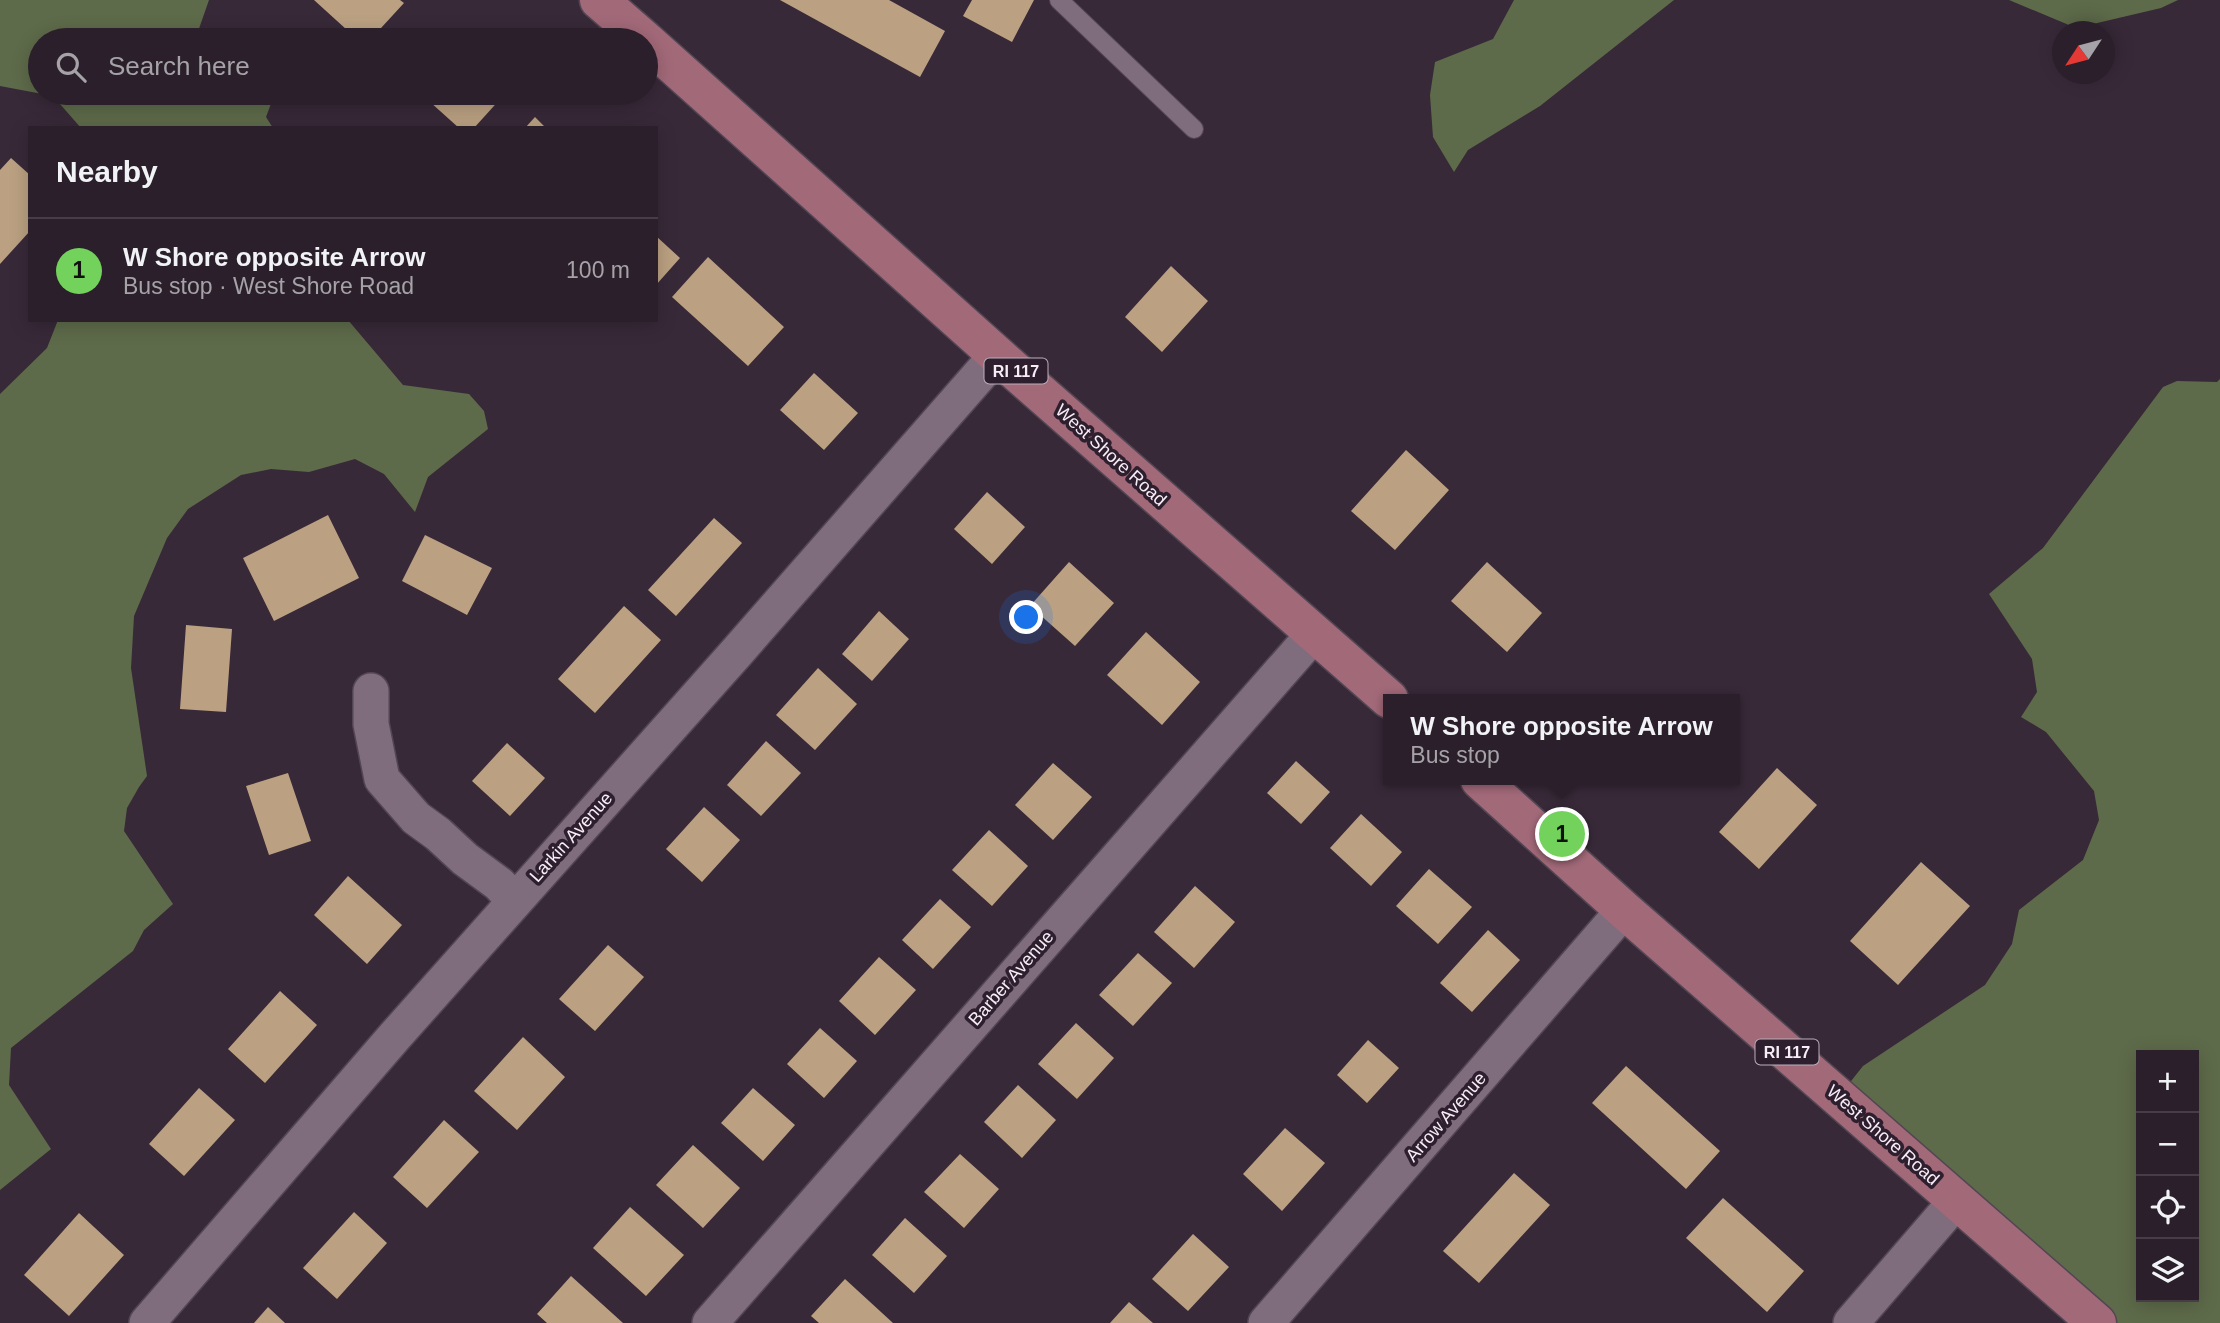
<!DOCTYPE html>
<meta charset="utf-8">
<style>
:root{--surface:#2a1f2a;--page:#362c36;--text:#f1f3f6;--muted:#a5a2a8;--line:#463d47;--accent:#73d25c}
body{margin:0;font-family:Helvetica,sans-serif;background:var(--page);color:var(--text)}
.controls{position:absolute;right:21px;bottom:21px;display:grid;overflow:hidden;border-radius:0px;box-shadow:0 4px 18px #0003}
.controls button{width:63px;height:63px;display:grid;place-items:center;padding:0;border:0;border-bottom:2px solid var(--line);background:var(--surface);color:var(--text);font:35px sans-serif}
.compass{position:absolute;left:2052px;top:21px;width:63px;height:63px;border-radius:50%;background:var(--surface);box-shadow:0 4px 18px #0003;rotate:234deg}
.you{position:absolute;left:1027px;top:618px;width:24px;height:24px;margin:-18px;border:5px solid #fff;border-radius:50%;background:#1a73e8;box-shadow:0 0 0 10px #1a73e833}
.badge{display:grid;place-items:center;width:46px;height:46px;border-radius:50%;background:var(--accent);color:#111;font-size:23px;font-weight:700}
.pin{position:absolute;translate:-50% -50%;border:4px solid #fff;box-shadow:0 2px 7px #0006}
.popup{position:absolute;left:1383px;top:694px;width:357px;height:91px;box-sizing:border-box;display:grid;place-content:center;border-radius:0px;background:var(--surface);filter:drop-shadow(0 2px 5px #0005);font-size:23px;white-space:nowrap;color:var(--muted)}
.popup b{font-size:26px;color:var(--text)}
.popup::after{content:'';position:absolute;left:50%;top:100%;margin-left:-14px;border:14px solid transparent;border-top-color:var(--surface)}
.list{margin:0;padding:0;list-style:none}
h2{display:flex;justify-content:space-between;align-items:center;height:91px;margin:0;padding:0 28px;font-size:30px}
h2 small{font-size:23px;font-weight:400;color:var(--muted)}
.list li{display:grid;grid-template-columns:46px 1fr auto;gap:21px;align-items:center;box-sizing:border-box;height:105px;padding:0 28px;border-top:2px solid var(--line)}
.list b{display:block;font-size:26px;white-space:nowrap}
.list p{margin:0;font-size:23px;white-space:nowrap;color:var(--muted)}
.list em{font-size:23px;font-style:normal;color:var(--muted)}
.icon{flex:none;width:38px;height:38px;fill:none;stroke:currentColor;stroke-width:2;stroke-linecap:round;stroke-linejoin:round}
.map{position:relative;flex:none;width:2220px;height:1323px;overflow:hidden}
.search{position:absolute;background:var(--surface);box-shadow:0 4px 18px #0003;left:28px;top:28px;width:630px;height:77px;display:flex;align-items:center;gap:18px;box-sizing:border-box;padding:0 24px;border-radius:38px;color:var(--muted);font-size:26px}
.panel{position:absolute;background:var(--surface);box-shadow:0 4px 18px #0003;left:28px;top:126px;width:630px;height:196px;border-radius:0px}
.map>svg:first-child{display:block}
</style>
<div class="map">
<svg width="2220" height="1323" viewBox="0 0 2220 1323">
<rect width="100%" height="100%" fill="#382938"/>
<!-- forest -->
<path fill="#5e6b4a" fill-rule="evenodd" d="M0 0H209L195 40H40V93H184L212 102 227 93H275L266 117 273 128H81L53 96 0 86Z
M1514 0H1674L1540 106 1468 150 1454 172 1433 137 1430 95 1435 62 1493 39Z
M2009 0H2178L2161 8 2076 28Z
M58 320H348L403 385 469 394 484 411 488 429 428 477 415 512 384 474 355 459 309 472 271 469 241 475 188 509 167 538 134 616 131 668 147 776 139 787 127 808 124 831 173 904 144 930 133 951 11 1048 9 1085 51 1149 0 1190V394L47 348Z
M2220 379V1323H2091L1840 1095 1863 1066 1985 985 2012 944 2019 910 2083 860 2099 820 2094 791 2046 732 2021 717 2037 692 2032 659 1989 594 2043 548 2163 387 2177 381 2217 382ZM2141 1055H2194V1297H2141Z"/>
<!-- building -->
<path fill="#bba182" d="M314 0H400L404 3 370 40H358Z
M780 0H889L945 31 920 77Z
M972 0H1034L1012 42 963 16Z
M420 93H499L503 96 474 128H459Z
M535 117 546 128H525Z
M11 158 30 175V231L0 264V170Z
M656 236 680 258 656 285Z
M708 257 784 327 748 366 672 297Z
M1171 266 1208 301 1162 352 1125 317Z
M814 373 858 413 824 450 780 410Z
M1406 450 1449 490 1395 550 1351 511Z
M987 492 1025 527 992 564 954 529Z
M328 515 359 578 274 621 243 558Z
M714 518 742 543 676 616 648 590Z
M425 535 492 568 467 615 402 581Z
M1069 562 1114 603 1075 646 1030 606Z
M1487 562 1542 613 1507 652 1451 601Z
M624 606 661 640 595 713 558 679Z
M879 611 909 639 872 681 842 654Z
M186 625 232 629 226 712 180 709Z
M1146 632 1200 682 1162 725 1107 675Z
M818 668 857 704 815 750 776 715Z
M766 741 801 773 761 816 727 785Z
M507 743 545 778 510 816 472 781Z
M1296 761 1330 792 1301 824 1267 793Z
M1053 763 1092 797 1053 840 1015 805Z
M1777 768 1817 805 1759 869 1719 832Z
M288 773 311 841 269 855 246 786Z
M704 807 740 840 702 882 666 849Z
M1361 814 1402 852 1371 886 1330 848Z
M989 830 1028 866 992 906 952 870Z
M1921 862 1970 906 1898 985 1850 941Z
M1429 869 1472 907 1438 944 1396 906Z
M348 876 402 925 367 964 314 915Z
M1195 886 1235 922 1194 968 1154 932Z
M940 899 971 927 933 969 902 940Z
M1488 930 1520 960 1472 1012 1440 983Z
M608 945 644 977 595 1031 559 999Z
M1138 953 1172 983 1133 1026 1099 995Z
M879 957 916 990 875 1035 839 1001Z
M280 991 317 1025 265 1083 228 1049Z
M1076 1023 1114 1058 1077 1099 1038 1064Z
M820 1028 857 1061 824 1098 787 1064Z
M523 1037 565 1077 517 1130 474 1091Z
M1368 1040 1399 1068 1367 1103 1337 1075Z
M1626 1066 1720 1151 1686 1189 1592 1103Z
M1018 1085 1056 1120 1022 1158 984 1122Z
M199 1088 235 1120 184 1176 149 1144Z
M753 1088 795 1125 763 1161 721 1123Z
M444 1120 479 1152 427 1208 393 1177Z
M1285 1128 1325 1163 1282 1211 1243 1174Z
M693 1145 740 1188 703 1228 656 1185Z
M960 1154 999 1189 964 1228 924 1192Z
M1514 1173 1550 1205 1479 1283 1443 1251Z
M1723 1198 1804 1271 1767 1312 1686 1238Z
M630 1207 684 1255 646 1296 593 1248Z
M354 1212 387 1243 337 1299 303 1268Z
M79 1213 124 1255 69 1316 24 1275Z
M905 1218 947 1256 914 1293 872 1255Z
M1193 1234 1229 1267 1188 1311 1152 1279Z
M571 1276 623 1323H547L537 1314Z
M845 1279 893 1323H819L811 1316Z
M1129 1302 1153 1323H1110Z
M268 1307 285 1323H254Z"/>
<g fill="none" stroke-linecap="round" stroke-linejoin="round">
<!-- service casing -->
<g stroke="#534653" stroke-width="20">
<path id="service" d="M1059 0 1194 129"/>
</g>
<!-- minor casing -->
<g stroke="#534653" stroke-width="38">
<path id="minor" d="M371 691V724L382 779 416 818 438 834 465 859 499 884 514 900
M147 1323 395 1036 737 652 997 355
M710 1323 1314 634
M1266 1323 1624 910
M1851 1323 1957 1200"/>
</g>
<!-- primary casing -->
<g stroke="#534653" stroke-width="41">
<path id="primary" d="M599 0 645 40
M646 41 997 355 1389 699
M1480 780 1624 910 2097 1323"/>
</g>
<!-- service -->
<use href="#service" stroke="#7f6d7e" stroke-width="18"/>
<!-- minor -->
<use href="#minor" stroke="#7f6d7e" stroke-width="35"/>
<!-- primary -->
<use href="#primary" stroke="#a26979" stroke-width="38"/>
</g>
<g text-anchor="middle" stroke-width="7" stroke-linejoin="round" paint-order="stroke">
<!-- shield labels -->
<g fill="#2e1f2e" stroke="#bbafbb" stroke-width="2">
<rect x="984.5" y="358.5" width="63" height="25" rx="5"/>
<rect x="1755.5" y="1039.5" width="63" height="25" rx="5"/>
</g>
<g font-size="16" font-weight="bold" fill="#f7edf7">
<text x="1016" y="377">RI 117</text>
<text x="1787" y="1058">RI 117</text>
</g>
<!-- street labels -->
<g font-size="18" fill="#f7edf7" stroke="#2e1f2e">
<text transform="translate(1111 455) rotate(42)" y="6">West Shore Road</text>
<text transform="translate(571 837) rotate(-48)" y="6">Larkin Avenue</text>
<text transform="translate(1011 978) rotate(-49)" y="6">Barber Avenue</text>
<text transform="translate(1446 1117) rotate(-49)" y="6">Arrow Avenue</text>
<text transform="translate(1883 1135) rotate(41)" y="6">West Shore Road</text>
</g>
</g>
</svg>
<div class="controls">
<button>+</button>
<button>−</button>
<button><svg class="icon" aria-label="locate" viewBox="0 0 24 24"><circle cx="12" cy="12" r="6"/><path d="M12 2v4M12 18v4M2 12h4M18 12h4"/></svg></button>
<button><svg class="icon" aria-label="layers" viewBox="0 0 24 24"><path d="M12 4l9 5-9 5-9-5zM3 14l9 5 9-5"/></svg></button>
</div>
<svg class="compass" viewBox="-18 -18 36 36"><path d="M0-13l5 13h-10z" fill="#e53935"/><path d="M0 13l5-13h-10z" fill="#a5a2a8"/></svg>
<div class="you"></div>
<div class="pin badge" style="left:1562px;top:834px">1</div>
<div class="popup"><b>W Shore opposite Arrow</b>Bus stop</div>
<div class="search"><svg class="icon" aria-label="search" viewBox="0 0 24 24"><circle cx="10" cy="10" r="6"/><path d="M15 15l6 6"/></svg>Search here</div>
<section class="panel">
<h2>Nearby<small></small></h2>
<ul class="list">
<li><span class="badge">1</span><div><b>W Shore opposite Arrow</b><p>Bus stop · West Shore Road</p></div><em>100 m</em></li>
</ul>
</section>
</div>
